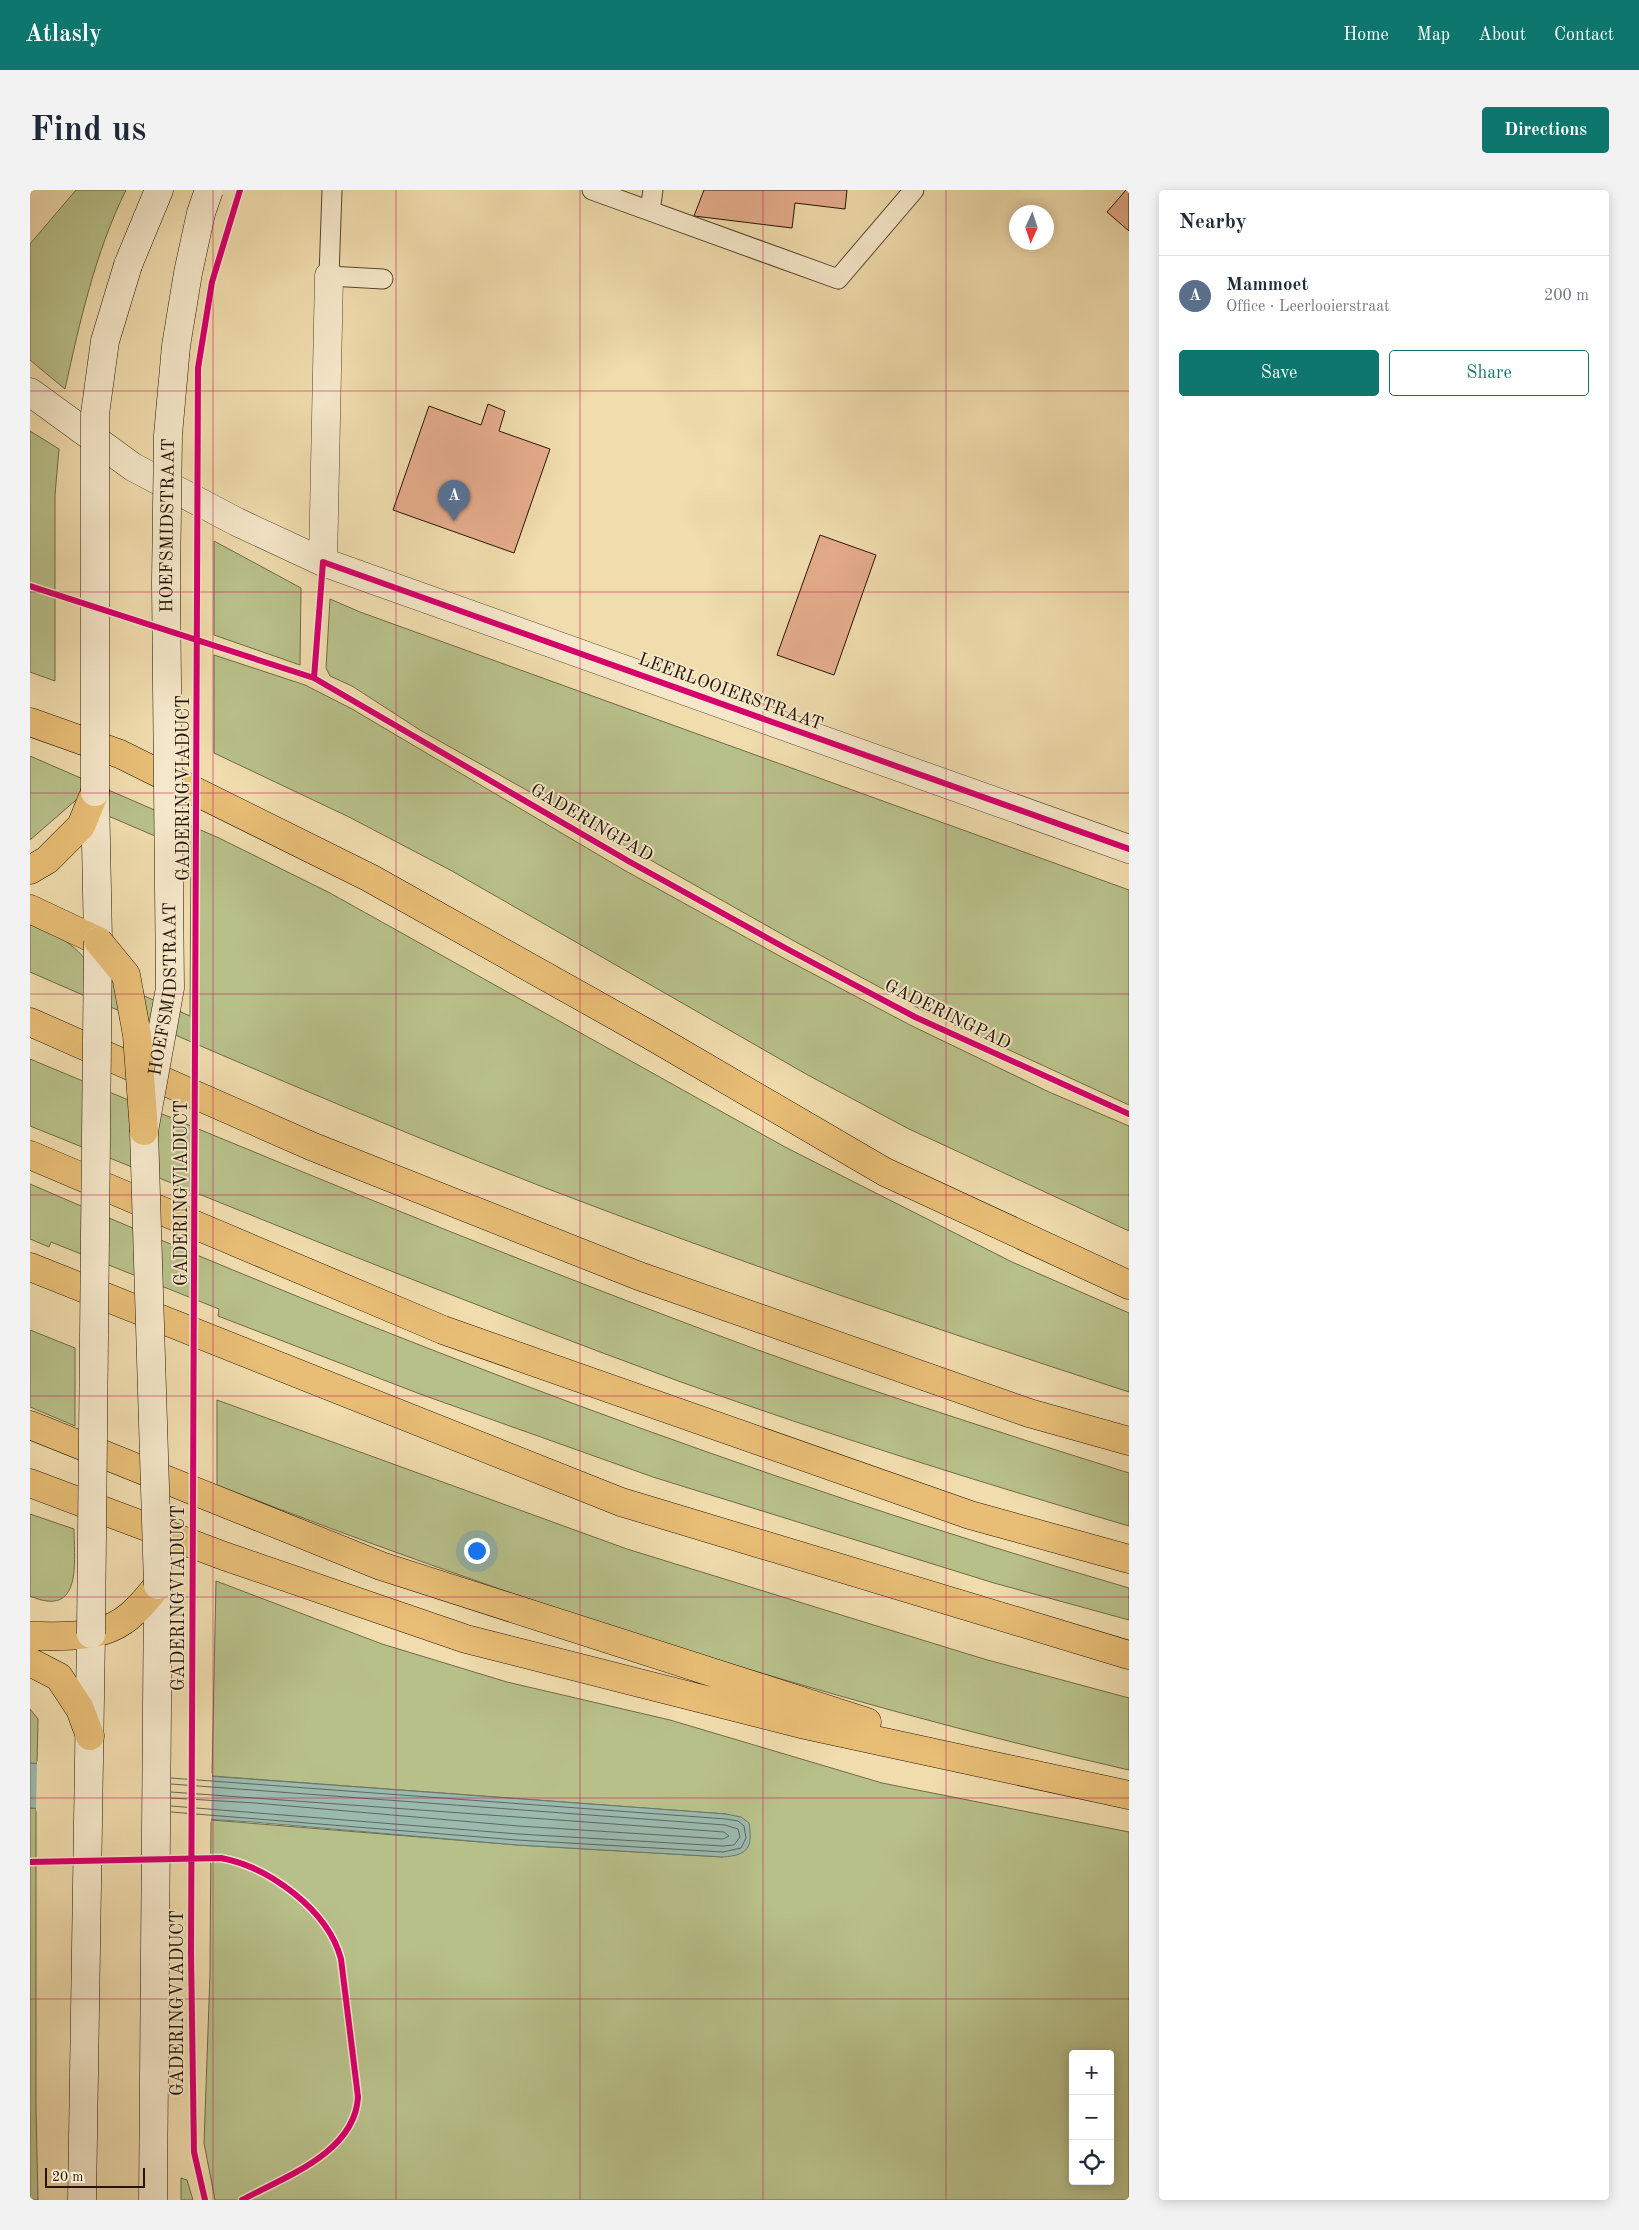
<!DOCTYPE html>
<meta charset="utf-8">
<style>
:root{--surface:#fff;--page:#f2f2f3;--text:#1f2937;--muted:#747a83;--line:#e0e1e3;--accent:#0f766e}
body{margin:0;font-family:"Old Standard TT",serif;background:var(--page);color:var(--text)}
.controls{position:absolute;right:15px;bottom:15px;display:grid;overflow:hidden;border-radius:5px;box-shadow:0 2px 12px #0003}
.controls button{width:45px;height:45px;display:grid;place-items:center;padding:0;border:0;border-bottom:1px solid var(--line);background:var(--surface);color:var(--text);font:25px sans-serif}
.compass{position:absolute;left:979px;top:15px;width:45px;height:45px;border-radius:50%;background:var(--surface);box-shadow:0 2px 12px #0003;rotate:183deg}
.scale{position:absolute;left:15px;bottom:12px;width:100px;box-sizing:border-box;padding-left:5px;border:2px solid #261404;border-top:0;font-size:14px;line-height:18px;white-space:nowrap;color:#261404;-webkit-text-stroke:4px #f5e8ca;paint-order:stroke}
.you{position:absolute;left:446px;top:1360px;width:18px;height:18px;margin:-12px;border:4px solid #fff;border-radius:50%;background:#1a73e8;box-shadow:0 0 0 8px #1a73e833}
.badge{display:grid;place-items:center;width:32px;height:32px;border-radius:50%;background:var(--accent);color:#fff;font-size:16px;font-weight:700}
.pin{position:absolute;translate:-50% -41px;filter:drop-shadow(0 1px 2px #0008)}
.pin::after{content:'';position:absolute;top:26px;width:18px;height:15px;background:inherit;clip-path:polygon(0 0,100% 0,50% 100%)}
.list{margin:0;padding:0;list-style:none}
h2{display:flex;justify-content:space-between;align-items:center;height:65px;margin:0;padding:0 20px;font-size:21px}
h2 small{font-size:16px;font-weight:400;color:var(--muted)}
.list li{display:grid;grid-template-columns:32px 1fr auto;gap:15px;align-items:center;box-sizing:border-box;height:80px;padding:0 20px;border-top:1px solid var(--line)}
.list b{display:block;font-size:19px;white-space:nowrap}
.list p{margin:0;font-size:16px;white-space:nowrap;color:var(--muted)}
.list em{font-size:16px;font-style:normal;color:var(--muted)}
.actions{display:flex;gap:10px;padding:15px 20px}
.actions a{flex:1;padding:11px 0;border:1px solid var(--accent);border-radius:5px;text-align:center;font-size:18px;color:var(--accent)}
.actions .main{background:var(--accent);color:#fff}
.icon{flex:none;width:28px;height:28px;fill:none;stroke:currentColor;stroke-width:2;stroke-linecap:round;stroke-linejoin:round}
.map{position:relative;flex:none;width:1099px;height:2010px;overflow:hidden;border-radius:5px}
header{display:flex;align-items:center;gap:30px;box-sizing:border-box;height:70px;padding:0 25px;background:var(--accent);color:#fff}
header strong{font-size:24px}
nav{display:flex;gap:28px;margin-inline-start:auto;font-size:18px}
.intro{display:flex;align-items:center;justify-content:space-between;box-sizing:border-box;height:120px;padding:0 30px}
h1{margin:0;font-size:35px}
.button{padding:12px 22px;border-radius:5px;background:var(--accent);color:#fff;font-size:18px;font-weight:700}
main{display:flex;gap:30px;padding:0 30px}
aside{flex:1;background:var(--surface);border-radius:5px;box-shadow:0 2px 12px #0003}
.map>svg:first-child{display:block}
</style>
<header>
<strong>Atlasly</strong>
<nav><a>Home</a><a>Map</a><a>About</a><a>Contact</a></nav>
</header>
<div class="intro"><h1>Find us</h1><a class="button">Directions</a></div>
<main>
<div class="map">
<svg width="1099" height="2010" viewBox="0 0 1099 2010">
<rect width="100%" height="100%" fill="#f0dcad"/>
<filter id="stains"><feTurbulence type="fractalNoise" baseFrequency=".004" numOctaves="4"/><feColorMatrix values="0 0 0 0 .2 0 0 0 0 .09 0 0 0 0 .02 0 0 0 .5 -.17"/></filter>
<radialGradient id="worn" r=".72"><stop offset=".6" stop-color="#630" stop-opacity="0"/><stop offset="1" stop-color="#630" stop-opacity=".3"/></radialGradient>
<!-- green -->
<path fill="#b8c08a" stroke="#6f6a47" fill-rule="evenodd" d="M46 0H96C65 63 50 131 35 199L0 170V54Z
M0 241 29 259 25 305V491L0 482Z
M184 351 271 398 270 475 184 445Z
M300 409 330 422 1099 700V915L890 819 764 751 390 540 322 496 300 486 296 478Z
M184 465 275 495 322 519 594 680 755 769 880 835 1019 902 1099 936V1041L877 938 776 884 422 681 319 627 184 563Z
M0 566 189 648 300 703 755 957 982 1072 1099 1123V1202C902 1138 706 1071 513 997 340 930 170 856 0 782V733C29 747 49 754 64 784L160 826 161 657 134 646 132 649 69 622 51 609 46 610 0 650Z
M0 869C223 962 447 1055 674 1140 814 1193 956 1238 1099 1283V1336C949 1292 799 1245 651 1192 432 1112 217 1023 0 936Z
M0 994C359 1150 724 1289 1099 1398V1430L964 1393 623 1287 390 1204 188 1126 189 1119 21 1052 19 1057 0 1049Z
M0 1140 45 1158V1236L0 1217Z
M187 1210 597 1359 954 1469 1099 1508V1580C788 1509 484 1411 187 1295Z
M0 1324 44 1339C44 1371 53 1429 0 1406Z
M186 1391 352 1454 477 1492 640 1530 852 1593 1099 1642V2010H185L174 1953 180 1784 181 1630 487 1655 693 1667 696 1624 182 1586ZM1043 1864H1080V1991H1043Z
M0 1519 8 1529 7 1574 0 1573Z
M0 1618H6V1919L8 2010H0Z
M151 1988 157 1990 163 2010H151Z"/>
<!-- water -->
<path fill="#9bbaaf" stroke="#6c786b" d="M0 1573 696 1624 711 1627 719 1633C723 1658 718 1665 693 1667L487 1655 223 1632 0 1618Z"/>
<!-- pier -->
<path fill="#f0dcad" d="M7 1571 182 1583 181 1632 6 1621Z"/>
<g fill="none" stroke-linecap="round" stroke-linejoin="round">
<!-- shore -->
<path stroke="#60675a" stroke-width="1" d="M141 1608 225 1613 488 1636 693 1649 699 1646 694 1642 141 1602
M141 1616 488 1644 693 1656 704 1655 710 1647 708 1639 695 1635 141 1594
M141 1622 487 1650 693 1662 711 1658 716 1648 714 1636 708 1631 696 1629 141 1588"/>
</g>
<!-- building -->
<path fill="#e5ac8c" stroke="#261404" d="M674 0H817L815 19 765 13 762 38 664 26Z
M1096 0H1099V41L1077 22Z
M458 214 475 221 469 241 520 259 484 363 363 320 399 216 451 235Z
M790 345 846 365 804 485 747 465Z"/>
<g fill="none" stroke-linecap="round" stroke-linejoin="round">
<!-- lane casing -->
<g stroke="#58462e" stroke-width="21">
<path id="lane" d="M302 0 299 86 353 89
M562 0 808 89 884 0
M620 21 623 0"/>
</g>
<!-- street casing -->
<g stroke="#58462e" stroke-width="29">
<path id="street" d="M0 202 103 277 207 332 293 372 1099 659
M293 372 299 86"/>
</g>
<!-- secondary casing -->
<g stroke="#261404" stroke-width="29">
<path id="secondary" d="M98 75 129 0
M65 602 68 751
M52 2010 61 1444
M123 2010 128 1395"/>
</g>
<!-- highway casing -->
<g stroke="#261404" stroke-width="29">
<path id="highway" d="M0 532 90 564 340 688 620 845 855 982 1099 1095
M0 680 17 670 51 636 65 602
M0 719 68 751
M0 832 281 956 609 1086 999 1223 1099 1251
M0 965 413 1140 940 1325 1099 1369
M0 1077 591 1312 1099 1465
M0 1235 351 1376 837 1532
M0 1293 194 1366 436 1449 771 1534 1099 1605
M0 1446C36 1446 74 1450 102 1424 112 1415 120 1405 128 1395
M0 1472 29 1487 50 1519 60 1546"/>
</g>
<!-- lane -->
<use href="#lane" stroke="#f5e8ca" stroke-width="19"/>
<!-- street -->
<use href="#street" stroke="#f5e8ca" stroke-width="28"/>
<!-- secondary -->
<use href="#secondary" stroke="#f5e8ca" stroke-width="28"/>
<!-- highway -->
<use href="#highway" stroke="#e8be76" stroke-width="28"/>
<!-- secondary-bridge casing -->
<g stroke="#261404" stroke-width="29" stroke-linecap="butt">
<g id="secondary-bridge">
<path d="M65 602V224L75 151 98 75"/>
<path id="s1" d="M128 1395 114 941 140 798 136 392 138 245 146 156 158 83 171 23 179 0"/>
<path d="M61 1444 68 751"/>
</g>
</g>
<!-- highway-bridge casing -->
<g stroke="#261404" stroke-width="29" stroke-linecap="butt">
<path id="highway-bridge" d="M68 751 96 785 107 845 114 941"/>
</g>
<!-- secondary-bridge -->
<use href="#secondary-bridge" stroke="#f5e8ca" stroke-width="28"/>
<!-- highway-bridge -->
<use href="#highway-bridge" stroke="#e8be76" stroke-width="28"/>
<!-- cycleway casing -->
<g stroke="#f5e8ca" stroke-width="9">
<path id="cycleway" d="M0 396 284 488 600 672 759 760 885 827 1099 924
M284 488 293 372 1099 659
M0 1672 191 1668C239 1677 298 1720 311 1769L328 1907C325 1963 254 1987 212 2010
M175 2010 164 1962 161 1763 168 178 182 92 210 0"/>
</g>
<!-- cycleway -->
<use href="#cycleway" stroke="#d6006c" stroke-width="6"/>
</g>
<!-- grid -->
<path fill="none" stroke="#c2185b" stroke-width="1" stroke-opacity="0.55" d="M183 0V2010M366 0V2010M550 0V2010M733 0V2010M916 0V2010M0 201H1099M0 402H1099M0 603H1099M0 804H1099M0 1005H1099M0 1206H1099M0 1407H1099M0 1608H1099M0 1809H1099"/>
<g text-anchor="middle" stroke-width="4" stroke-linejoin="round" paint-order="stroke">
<!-- street labels -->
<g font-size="18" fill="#261404" stroke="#f5e8ca">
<text dy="6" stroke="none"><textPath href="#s1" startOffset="1062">HOEFSMIDSTRAAT</textPath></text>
<text transform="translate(701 501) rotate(20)" y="6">LEERLOOIERSTRAAT</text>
<text transform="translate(153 598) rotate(-90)" y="6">GADERINGVIADUCT</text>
<text transform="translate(562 632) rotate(30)" y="6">GADERINGPAD</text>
<text dy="6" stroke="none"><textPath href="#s1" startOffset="598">HOEFSMIDSTRAAT</textPath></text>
<text transform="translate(918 824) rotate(26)" y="6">GADERINGPAD</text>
<text transform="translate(151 1003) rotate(-90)" y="6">GADERINGVIADUCT</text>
<text transform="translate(148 1408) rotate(-90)" y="6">GADERINGVIADUCT</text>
<text transform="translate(147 1813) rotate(-90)" y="6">GADERINGVIADUCT</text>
</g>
</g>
<rect width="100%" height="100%" filter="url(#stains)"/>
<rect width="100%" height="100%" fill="url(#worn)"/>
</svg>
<div class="controls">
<button>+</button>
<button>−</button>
<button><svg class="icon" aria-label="locate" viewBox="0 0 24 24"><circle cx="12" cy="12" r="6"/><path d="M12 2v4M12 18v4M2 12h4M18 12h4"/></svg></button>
</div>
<svg class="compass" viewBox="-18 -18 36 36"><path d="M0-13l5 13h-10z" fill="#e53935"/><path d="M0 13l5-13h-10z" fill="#747a83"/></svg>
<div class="scale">20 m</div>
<div class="you"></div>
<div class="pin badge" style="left:424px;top:331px;background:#5c6f8a">A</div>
</div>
<aside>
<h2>Nearby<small></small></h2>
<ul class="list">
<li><span class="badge" style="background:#5c6f8a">A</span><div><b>Mammoet</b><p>Office · Leerlooierstraat</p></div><em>200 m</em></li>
</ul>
<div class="actions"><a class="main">Save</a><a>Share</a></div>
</aside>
</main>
